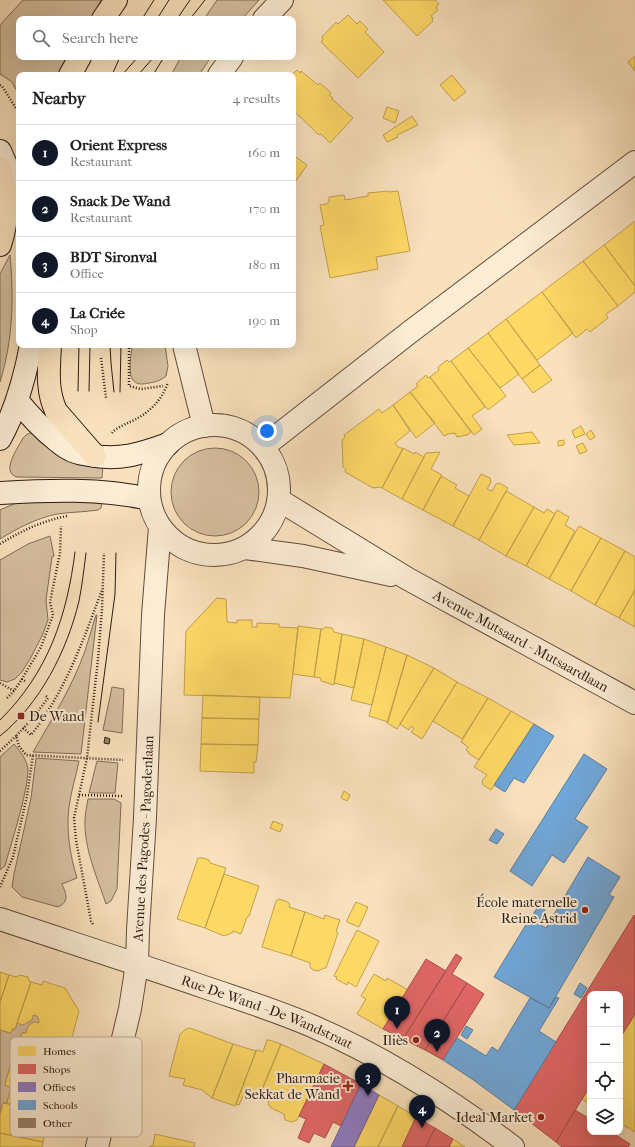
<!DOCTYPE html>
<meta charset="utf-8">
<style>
:root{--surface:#fff;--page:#f2f2f2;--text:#222;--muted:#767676;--line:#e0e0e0;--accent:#111827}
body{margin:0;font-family:"IM FELL French Canon",serif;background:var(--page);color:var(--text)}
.controls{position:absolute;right:12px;bottom:12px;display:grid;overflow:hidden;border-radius:8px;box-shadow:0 4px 16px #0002}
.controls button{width:36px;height:36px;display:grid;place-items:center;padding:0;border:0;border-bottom:1px solid var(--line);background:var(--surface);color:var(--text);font:20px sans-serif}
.you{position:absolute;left:267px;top:431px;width:14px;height:14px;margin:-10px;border:3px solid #fff;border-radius:50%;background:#1a73e8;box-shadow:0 0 0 6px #1a73e833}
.badge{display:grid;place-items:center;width:26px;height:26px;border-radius:50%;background:var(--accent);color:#fff;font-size:13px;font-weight:700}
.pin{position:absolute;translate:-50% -33px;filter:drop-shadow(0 1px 2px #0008)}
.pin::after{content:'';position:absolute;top:21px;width:14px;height:12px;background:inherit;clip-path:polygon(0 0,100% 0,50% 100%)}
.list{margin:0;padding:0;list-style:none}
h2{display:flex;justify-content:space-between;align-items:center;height:52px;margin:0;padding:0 16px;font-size:17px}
h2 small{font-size:13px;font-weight:400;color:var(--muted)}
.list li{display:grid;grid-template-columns:26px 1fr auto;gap:12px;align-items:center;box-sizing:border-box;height:56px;padding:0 16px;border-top:1px solid var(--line)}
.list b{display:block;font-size:15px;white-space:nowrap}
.list p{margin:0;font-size:13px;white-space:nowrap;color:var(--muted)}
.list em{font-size:13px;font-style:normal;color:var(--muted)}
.icon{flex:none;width:22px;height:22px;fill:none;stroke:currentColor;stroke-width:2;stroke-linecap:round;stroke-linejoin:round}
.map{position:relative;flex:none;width:635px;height:1147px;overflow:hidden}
.search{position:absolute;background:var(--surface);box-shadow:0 4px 16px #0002;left:16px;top:16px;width:280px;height:44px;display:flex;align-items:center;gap:10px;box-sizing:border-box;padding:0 14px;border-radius:8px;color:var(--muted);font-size:15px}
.panel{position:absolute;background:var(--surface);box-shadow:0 4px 16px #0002;left:16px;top:72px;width:280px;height:276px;border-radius:8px}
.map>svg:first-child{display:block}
</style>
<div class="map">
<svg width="635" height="1147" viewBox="0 0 635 1147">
<rect width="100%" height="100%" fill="#f9e1bd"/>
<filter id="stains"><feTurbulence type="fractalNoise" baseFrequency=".005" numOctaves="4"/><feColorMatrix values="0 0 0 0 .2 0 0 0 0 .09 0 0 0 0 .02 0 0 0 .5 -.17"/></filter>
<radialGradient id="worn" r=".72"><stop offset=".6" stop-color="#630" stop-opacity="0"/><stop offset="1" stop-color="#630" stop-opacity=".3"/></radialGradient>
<!-- green -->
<path fill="#d6bfa0" stroke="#826c58" d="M23 0H101L91 19H19V57H71L62 75H19V95L12 82 0 74V25Z
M217 0H259L242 19H204Z
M181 57H211L199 75H171Z
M10 255C14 298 13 340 0 382V274Z
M132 345H165L168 366 166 376C160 381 155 382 149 383 123 390 131 361 132 345Z
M30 433 103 465 102 478 17 477C0 472 18 448 23 438L26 435Z
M171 492a44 44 0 1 1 88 0a44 44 0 1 1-88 0Z
M26 501 102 502 101 508 98 510C85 512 71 512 57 514 37 518 18 528 0 539V510L16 503Z
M50 536 54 556 52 557 46 600 48 620 42 636 30 659 22 672 15 679 7 682 0 680V560L28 544Z
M96 615H97L81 754 33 752C52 719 72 687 85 651 89 639 92 627 96 615Z
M112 687 124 689 122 733 103 730Z
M14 744C20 751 27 760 28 769 28 775 27 781 26 787 21 814 12 840 5 866L0 870V757Z
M36 758 79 761C76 776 71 791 69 807 66 831 70 855 77 878L62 884C66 894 70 901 58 907L22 897 12 887 14 874 31 798Z
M97 761 118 763 115 793H89Z
M88 799H114L121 803 117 889 111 901 106 904C97 877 84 849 85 820 85 813 87 806 88 799Z
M33 1015 37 1016 39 1021V1023L34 1022 28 1026 26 1033H22L15 1064 11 1063 5 1085 11 1087 7 1103H3L0 1115V1030L11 1033 12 1029H15L17 1023 23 1025 32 1020Z"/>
<!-- homes -->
<path fill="#ffd966" stroke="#c0a04c" d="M383 0H435L439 4 436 7 438 10 431 16 433 18 432 20 433 21 417 36Z
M348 15 357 24 360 21 368 29 365 32 384 52 358 78 321 42 323 39 322 37 336 22 338 24Z
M635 56V71L628 62Z
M297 70 300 73 301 71 318 85 320 83 331 93 329 95 333 98 332 99 353 118 330 143 321 134 319 135 293 110 292 75Z
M452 75 466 92 454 101 440 85Z
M387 107 399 111 395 123 383 118Z
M412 116 418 125 397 135 398 137 387 142 383 135Z
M293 155 307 165 293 185Z
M388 191V192L398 191 410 251 376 257 378 269 330 278 320 226 324 225 320 205 327 204V203L329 202V197L344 195 345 200 368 196V193Z
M635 221V286L604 245Z
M604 245 635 286V292L618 306 583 261Z
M583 261 618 306 606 314 608 318 590 332 587 329 576 338 542 292Z
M542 292 573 333 537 360 506 319Z
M506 319 540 365 522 379 488 333Z
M488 333 519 374 500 388 468 348Z
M468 348 506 396 488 410 451 361Z
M447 360 449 362 451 361 485 407 472 416 482 429 474 435 430 377 439 370 438 367Z
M540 365 552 380 533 393 522 379Z
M426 375 428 378 430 377 471 432 467 435 457 437 455 433 448 434 444 436 410 392 418 386 416 384Z
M410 392 435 423 416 438 393 405Z
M393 405 410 431 395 443 397 446 403 449 382 488 380 487 373 488 345 472 346 470 343 467 342 440 345 437 344 435 379 409 382 413Z
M581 426 585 434 575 438 572 431Z
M591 430 595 437 590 440 586 434Z
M532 432 540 443 514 445 507 435Z
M564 440V445L558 446V441Z
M583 443 587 451 580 454 576 446Z
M403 448 414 454 415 452 424 457 402 499 382 488Z
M440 452 431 469 442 475 423 510 402 499 426 453Z
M481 474 490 478 491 482 487 489 492 491 496 484 499 483 508 488 479 540 453 526Z
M441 476 457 485 455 488 469 496 453 526 423 510Z
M506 491 534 507 506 556 479 540Z
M534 507 544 513 547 509 555 514 526 566 506 556Z
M557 510 569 517 565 525 575 531 549 579 526 566Z
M579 526 601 538 571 591 549 579Z
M601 538 625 551 595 605 571 591Z
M625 551 635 557V590L619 618 595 605Z
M635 590V627L619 618Z
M217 598 226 599 227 622 237 623V620H252V627H257V623L279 624V627L298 628 290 698 184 695 186 631Z
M298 626 321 629 314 677 293 674Z
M326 627 332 628 334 632 342 634 334 685 321 681V678L314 677 321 629H323Z
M342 634 364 639 354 688 334 683Z
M364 639 386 647 372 705 351 700Z
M386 647 407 655 388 722 369 716Z
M407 655 434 668 397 729 387 723Z
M434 668 457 682 422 739 411 732 414 728 411 726 409 730 400 724Z
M457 682 488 698 462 739 433 721Z
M203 695 260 697 259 719 202 718Z
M488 698 511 711 479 760 468 753 469 752 466 750 468 747 461 742Z
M511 711 534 724 491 790 483 785 482 781 487 775 474 767Z
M202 718 259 719 258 745 201 744Z
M201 744 258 745 256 762H254V773L200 771Z
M344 791 350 795 347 801 341 798Z
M273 821 283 825 280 832 270 828Z
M198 858H203L209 860 210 863 226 868 205 928 177 919Z
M224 874 259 886 249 916 247 917 241 934 233 931 232 933 224 936 205 928Z
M279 899 288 902 290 905 289 907 305 912 291 956 262 947 276 901Z
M356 902 368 907 359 927 347 922V920Z
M305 912 324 919 325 915 340 920 336 932 338 933 326 968H324L318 971 313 970 310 967V963L291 956Z
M357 930 379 941 356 987 348 982 347 985 336 979 337 977 334 976Z
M0 972 9 975 0 1002Z
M374 974 386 981 387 978 408 990 383 1029 357 1014 366 999 361 996Z
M9 975 16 977 20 975 28 977 29 981 31 982 15 1029H12L11 1033 0 1030V1002Z
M43 981 65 988 79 1011 70 1045 66 1044 59 1074 15 1064 22 1033H26L28 1026 34 1022 39 1023V1021L37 1016 33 1015 32 1020 23 1025 17 1023 31 982 42 985Z
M635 1014V1132L620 1123V1038Z
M190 1028 233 1044 212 1098 202 1090 183 1085 185 1079 169 1076 180 1034 186 1029Z
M267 1040H269L281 1044 260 1095 250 1090 247 1097 243 1096 239 1105 236 1104 256 1051 257 1050 263 1052Z
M233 1044 256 1051 235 1106 212 1098Z
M281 1044 324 1064 297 1120 292 1122 285 1120 284 1114 271 1108 268 1104 269 1098 260 1094Z
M11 1063 62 1075 53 1115 7 1103 11 1087 5 1085Z
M590 1086V1104L582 1099Z
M379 1095 398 1106 378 1147H354Z
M3 1103 49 1114 43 1142 0 1133V1115Z
M398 1106 416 1117 402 1147H378Z
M0 1133 43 1142 42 1147H0Z
M155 1134 195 1143 194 1147H149L153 1145Z
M453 1139 465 1147H449Z"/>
<!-- shops -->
<path fill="#e06666" stroke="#ab4f4c" d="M634 915 635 916V1014L620 1038V994H590V1086L556 1142 514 1110Z
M456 954 462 958 452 974 467 983 425 1050 403 1039Z
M426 959 446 971 403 1039 383 1029Z
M467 983 484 994 443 1060 425 1050Z
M324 1064 361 1084 341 1126 333 1122 325 1138 314 1133 309 1143 298 1138 306 1119 299 1116Z
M575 1110 590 1119V1132H611L630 1144 628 1147H562L556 1142Z
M416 1117 435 1128 426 1147H402Z
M435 1128 453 1139 449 1147H426Z"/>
<!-- offices -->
<path fill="#8e7cc3" stroke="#715f8e" d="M361 1084 379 1095 354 1147H331Z"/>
<!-- schools -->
<path fill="#6fa8dc" stroke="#5c7d9f" d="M534 724 554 736 524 783 514 778 505 792 494 785Z
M584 754 607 769 575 819 588 827 564 863 552 855 532 886 510 871Z
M496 829 504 834 497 844 489 840Z
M588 857 620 877 609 895 614 897 549 1008 494 977 530 918 546 928Z
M538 906 545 910 540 919 533 915Z
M580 983 587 988 581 998 574 994Z
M556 997 559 998 539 1031 556 1042 514 1110 472 1079 443 1060 457 1038 486 1056 492 1047 498 1051 530 998 549 1008Z
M466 1026 473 1030 467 1039 461 1035Z"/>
<!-- building -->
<path fill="#98816a" stroke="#2e1a11" d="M105 737 110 739 109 744 104 743Z"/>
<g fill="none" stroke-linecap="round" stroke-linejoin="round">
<!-- minor casing -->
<g stroke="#614c3c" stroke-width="24">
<g id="minor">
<path d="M264 19 282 0"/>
<path d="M219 75 232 57"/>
<path d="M184 345 204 426"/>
<path d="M263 447 410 332 635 162"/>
<path id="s1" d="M0 919C69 942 138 964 207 988 242 1000 278 1011 312 1026 384 1057 451 1100 513 1147"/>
</g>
</g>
<!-- tertiary casing -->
<g stroke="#614c3c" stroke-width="24">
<g id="tertiary">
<circle cx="214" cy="490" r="65"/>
<path id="s2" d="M279 500 408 579 635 703"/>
<path d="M245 548 303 556 391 575"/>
<path id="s3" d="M97 1147 130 1009 137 964 138 930 145 818 153 615 160 527"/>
</g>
</g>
<!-- secondary casing -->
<g stroke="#2e1a11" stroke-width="24">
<path id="secondary" d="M0 151 14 183 19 197
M17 400C29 415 41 428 56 440 60 443 64 447 69 449 75 453 83 454 89 455 119 461 140 454 168 444
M0 439C16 410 25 377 31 345
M0 493C49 490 101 488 149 499"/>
</g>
<!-- primary casing -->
<g stroke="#2e1a11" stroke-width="24">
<path id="primary" d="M0 168C8 196 9 217 0 245"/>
</g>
<!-- trunk casing -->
<g stroke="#2e1a11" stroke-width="24">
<path id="trunk" d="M103 19 116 0
M70 75 80 57
M50 345C49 369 46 389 56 411L95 456"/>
</g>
<!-- path -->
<path stroke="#2e1a11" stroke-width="2.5" stroke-dasharray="1 2" stroke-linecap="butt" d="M0 85 2 86 19 113
M129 345V386L141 389 163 386
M101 358 106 398
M112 433C116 428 124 425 130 422 148 414 162 401 168 382
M0 544C21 531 42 521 67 516
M25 681 22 679 41 647 53 615 50 602 60 553 61 526
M0 683 14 691 22 679
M46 696 48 698 32 719 16 736 19 746 26 755 123 760
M7 698 14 691
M23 728 31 735C65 692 83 641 102 590
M0 751 16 736
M79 795 122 796
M0 887 13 857 27 796 33 755
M93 924 91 921 76 840 74 818 87 758 98 659 102 609 104 553"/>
<!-- minor -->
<use href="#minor" stroke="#fbecd4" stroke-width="22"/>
<!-- tertiary -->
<use href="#tertiary" stroke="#fbecd4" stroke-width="22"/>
<!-- secondary -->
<use href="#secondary" stroke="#fbecd4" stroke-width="22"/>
<!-- primary -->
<use href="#primary" stroke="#f9e1bd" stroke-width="22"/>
<!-- trunk -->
<use href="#trunk" stroke="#f9e1bd" stroke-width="22"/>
<!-- tram -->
<path stroke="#2e1a11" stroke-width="1" d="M142 19 154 0
M157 19 169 0
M177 19 190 0
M190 19 205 0
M112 75 120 57
M122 75 138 57
M138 75 154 57
M153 75 164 57
M110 345 111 363 114 392
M78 391 79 345
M89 391 90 345
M120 392 121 345
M0 720C48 673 67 616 75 552
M98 722 115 594 116 553
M0 736C40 704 67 651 79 601 82 586 84 569 86 553"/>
</g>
<!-- markers -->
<g fill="#8f2418" stroke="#fbecd4" stroke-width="1.5">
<rect x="17" y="712" width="8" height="8" rx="2"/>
<circle cx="585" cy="910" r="4"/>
<circle cx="416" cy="1040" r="4"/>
<path d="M346 1080h4v4h4v4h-4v4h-4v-4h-4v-4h4z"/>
<circle cx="541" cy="1117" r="4"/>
</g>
<g text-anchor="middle" stroke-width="4" stroke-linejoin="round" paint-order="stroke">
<!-- street labels -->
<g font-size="14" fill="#2e1a11" stroke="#fbecd4">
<text dy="5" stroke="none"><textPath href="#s2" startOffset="280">Avenue Mutsaard - Mutsaardlaan</textPath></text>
<text dy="5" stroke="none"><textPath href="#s3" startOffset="313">Avenue des Pagodes - Pagodenlaan</textPath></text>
<text dy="5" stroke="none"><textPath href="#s1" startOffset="283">Rue De Wand - De Wandstraat</textPath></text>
</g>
<!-- poi labels -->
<g font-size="14" fill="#2e1a11" stroke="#fbecd4" text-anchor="end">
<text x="29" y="721" text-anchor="start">De Wand</text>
<text x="577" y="907">École maternelle<tspan x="577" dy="16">Reine Astrid</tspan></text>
<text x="408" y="1045">Iliès</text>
<text x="340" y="1083">Pharmacie<tspan x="340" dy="16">Sekkat de Wand</tspan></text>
<text x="533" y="1122">Ideal Market</text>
</g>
</g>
<!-- legend -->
<rect x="10" y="1037" width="132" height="100" rx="6" fill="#fbecd4" stroke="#bead9a" stroke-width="1"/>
<rect x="18" y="1046" width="18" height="10" fill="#ffd966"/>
<rect x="18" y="1064" width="18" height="10" fill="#e06666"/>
<rect x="18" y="1082" width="18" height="10" fill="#8e7cc3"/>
<rect x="18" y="1100" width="18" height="10" fill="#6fa8dc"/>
<rect x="18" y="1118" width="18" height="10" fill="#98816a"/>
<g font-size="11" fill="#2e1a11">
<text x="43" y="1055">Homes</text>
<text x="43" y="1073">Shops</text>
<text x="43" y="1091">Offices</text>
<text x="43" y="1109">Schools</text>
<text x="43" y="1127">Other</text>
</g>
<rect width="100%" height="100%" filter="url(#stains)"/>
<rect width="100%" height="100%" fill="url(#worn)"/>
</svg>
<div class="controls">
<button>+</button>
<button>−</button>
<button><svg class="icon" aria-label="locate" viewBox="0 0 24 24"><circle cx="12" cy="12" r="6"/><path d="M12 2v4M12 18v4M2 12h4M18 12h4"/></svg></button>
<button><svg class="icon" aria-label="layers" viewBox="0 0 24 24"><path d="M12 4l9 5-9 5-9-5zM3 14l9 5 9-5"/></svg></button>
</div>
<div class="you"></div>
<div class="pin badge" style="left:397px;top:1029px">1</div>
<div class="pin badge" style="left:437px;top:1052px">2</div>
<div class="pin badge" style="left:368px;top:1096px">3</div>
<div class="pin badge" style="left:422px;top:1128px">4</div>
<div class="search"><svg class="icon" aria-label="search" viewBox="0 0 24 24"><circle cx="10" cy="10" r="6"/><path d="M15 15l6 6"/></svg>Search here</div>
<section class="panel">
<h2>Nearby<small>4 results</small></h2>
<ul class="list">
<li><span class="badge">1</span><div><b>Orient Express</b><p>Restaurant</p></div><em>160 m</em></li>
<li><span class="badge">2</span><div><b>Snack De Wand</b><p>Restaurant</p></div><em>170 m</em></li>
<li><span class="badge">3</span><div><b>BDT Sironval</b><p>Office</p></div><em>180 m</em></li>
<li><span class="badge">4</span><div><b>La Criée</b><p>Shop</p></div><em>190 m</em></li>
</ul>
</section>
</div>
